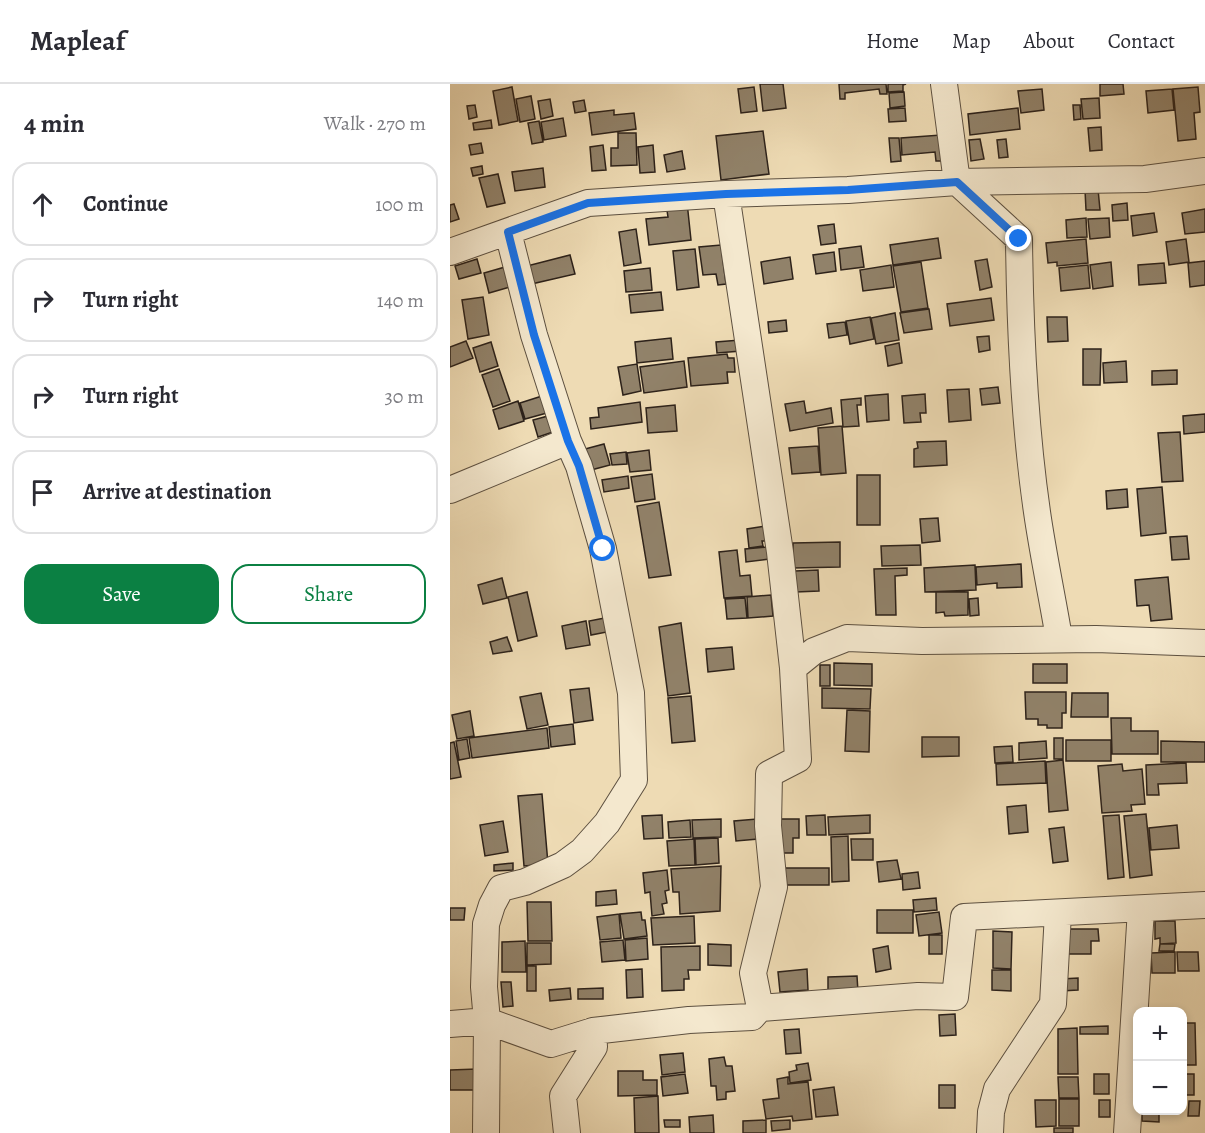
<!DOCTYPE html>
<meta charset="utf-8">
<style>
:root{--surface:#fff;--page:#f2f2f3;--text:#2b2b33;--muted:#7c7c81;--line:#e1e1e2;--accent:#0b8043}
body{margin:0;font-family:Alegreya,serif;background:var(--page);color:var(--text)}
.controls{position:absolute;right:18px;bottom:18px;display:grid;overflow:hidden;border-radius:12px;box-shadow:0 3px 9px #0003}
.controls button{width:54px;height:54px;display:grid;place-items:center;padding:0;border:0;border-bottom:2px solid var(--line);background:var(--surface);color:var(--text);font:30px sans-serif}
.stop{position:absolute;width:18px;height:18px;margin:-14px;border:4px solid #1a73e8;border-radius:50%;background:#fff}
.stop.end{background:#1a73e8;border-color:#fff;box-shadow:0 2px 6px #0008}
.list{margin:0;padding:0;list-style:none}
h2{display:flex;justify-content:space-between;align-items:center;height:78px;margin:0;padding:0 24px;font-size:26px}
h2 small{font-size:20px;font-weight:400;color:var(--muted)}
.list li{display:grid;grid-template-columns:39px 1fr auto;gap:18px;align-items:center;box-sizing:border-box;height:84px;margin:0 12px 12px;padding:0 12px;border:2px solid var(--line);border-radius:18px}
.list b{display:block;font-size:22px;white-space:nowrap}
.list em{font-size:20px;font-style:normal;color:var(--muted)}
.actions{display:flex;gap:12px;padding:18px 24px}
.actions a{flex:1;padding:14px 0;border:2px solid var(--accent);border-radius:18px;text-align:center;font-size:21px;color:var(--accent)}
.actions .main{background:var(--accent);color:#fff}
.icon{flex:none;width:33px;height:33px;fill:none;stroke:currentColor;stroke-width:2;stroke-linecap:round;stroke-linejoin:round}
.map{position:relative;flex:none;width:755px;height:1049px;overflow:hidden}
header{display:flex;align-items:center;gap:36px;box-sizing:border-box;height:84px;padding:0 30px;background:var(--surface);border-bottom:2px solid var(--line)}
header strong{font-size:28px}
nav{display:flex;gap:33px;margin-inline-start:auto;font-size:21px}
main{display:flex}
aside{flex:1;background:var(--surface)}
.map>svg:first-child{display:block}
</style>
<header>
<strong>Mapleaf</strong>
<nav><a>Home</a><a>Map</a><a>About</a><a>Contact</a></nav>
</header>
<main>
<aside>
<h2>4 min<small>Walk · 270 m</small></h2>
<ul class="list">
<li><svg class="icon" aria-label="ahead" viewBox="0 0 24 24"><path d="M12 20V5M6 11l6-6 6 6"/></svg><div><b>Continue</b></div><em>100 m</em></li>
<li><svg class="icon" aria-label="right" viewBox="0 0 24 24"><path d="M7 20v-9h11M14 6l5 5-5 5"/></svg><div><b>Turn right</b></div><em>140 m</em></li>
<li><svg class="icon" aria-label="right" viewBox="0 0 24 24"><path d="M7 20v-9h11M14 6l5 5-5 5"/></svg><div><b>Turn right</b></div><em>30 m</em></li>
<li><svg class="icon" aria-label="arrive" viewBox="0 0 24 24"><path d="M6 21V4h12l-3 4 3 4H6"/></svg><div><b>Arrive at destination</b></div></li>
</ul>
<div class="actions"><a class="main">Save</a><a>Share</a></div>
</aside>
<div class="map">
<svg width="755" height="1049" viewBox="0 0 755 1049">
<rect width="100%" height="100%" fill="#eedbb4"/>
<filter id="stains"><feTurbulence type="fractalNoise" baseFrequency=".00333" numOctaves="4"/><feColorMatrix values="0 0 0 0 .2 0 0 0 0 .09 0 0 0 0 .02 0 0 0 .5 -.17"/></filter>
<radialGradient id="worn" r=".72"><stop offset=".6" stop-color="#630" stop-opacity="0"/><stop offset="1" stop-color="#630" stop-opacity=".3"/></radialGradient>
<!-- building -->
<path fill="#91826a" stroke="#2d221a" stroke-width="1.5" d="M310 0H333L336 24 313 27Z
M389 0H436L437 10H430L429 5 395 9V15H390Z
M438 0H456L453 1V7L438 8Z
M650 0H673L674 10 650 12Z
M62 3 68 37 49 41 43 7Z
M304 3 307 27 291 29 288 5Z
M748 3 750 28 744 29 746 55 728 57 723 5Z
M592 5 594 26 571 29 568 7Z
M722 5 724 26 698 29 696 7Z
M454 8 455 22 440 24 439 9Z
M81 12 85 35 70 38 66 15Z
M649 14 650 34 633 35 631 15Z
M100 15 103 32 91 35 88 17Z
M134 16 136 27 125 29 123 18Z
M25 21 27 33 19 35 17 22Z
M623 21H630L631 35 624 36Z
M455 24 456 37 439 38 438 25Z
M568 24 570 45 520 51 518 30Z
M164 26V31L184 29 186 45 142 51 139 29Z
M113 34 116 52 94 56 91 38Z
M41 36 42 44 24 46 23 39Z
M89 37 93 58 82 60 78 39Z
M651 43 652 66 640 67 638 44Z
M313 47 319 90 271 96 266 52Z
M168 49H186L187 81 161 82V64H168Z
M491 51 493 77H486L485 68 452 71 451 54Z
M439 54H449L451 77 441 78Z
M530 55 534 75 521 77 519 56Z
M556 55 558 73 549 74 547 56Z
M31 59 33 69 21 71 19 61Z
M153 61 156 86 142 87 140 63Z
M203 61 205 88 190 89 188 63Z
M232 67 235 85 217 88 214 71Z
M32 82 33 90 23 92 21 84Z
M93 84 95 103 65 107 62 88Z
M48 90 55 119 37 123 29 94Z
M648 105 650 126H636L635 106Z
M237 118 241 156 199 161 196 135 218 133 216 120Z
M677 119 678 136 663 137 662 121Z
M4 120 9 135 0 138V121Z
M755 125V148L735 150 732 129Z
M704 129 707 148 683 152 681 132Z
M636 134 637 153 617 154 616 136Z
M659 134 660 153 640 155 638 135Z
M384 140 386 159 371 161 368 142Z
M186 145 191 179 174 182 169 148Z
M488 154 491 174 443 181 440 161Z
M636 155 638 179 607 182V178L598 179 596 159Z
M736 155 739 178 719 181 716 158Z
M271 161 276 200 268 201 266 190 253 191 249 163Z
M411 162 414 183 391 186 389 165Z
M245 165 249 203 227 206 223 167Z
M384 168 386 187 366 190 363 171Z
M120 171 125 190 77 201 73 183Z
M340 173 343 195 314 200 311 178Z
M27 175 31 189 9 195 5 182Z
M537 175 542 203 530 206 525 177Z
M755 177V201L740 203 738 179Z
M471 178 478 224 451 228 443 182Z
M661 178 663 202 643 205 640 181Z
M714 179 716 199 689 201 688 181Z
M441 181 444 203 413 207 410 186Z
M638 181 640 204 611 207 609 184Z
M55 183 60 203 39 209 34 189Z
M200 184 202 206 176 208 174 187Z
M211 208 213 226 181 229 179 211Z
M33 213 39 251 18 255 12 216Z
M541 214 544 236 500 242 497 220Z
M479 225 482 245 454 249 450 229Z
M445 229 449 256 426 260 421 234Z
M420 233 424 255 400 260 396 237Z
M597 233H617L618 257 598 258Z
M336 236 337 247 319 249 318 238Z
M395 238 397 251 379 254 377 240Z
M539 252 540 266 529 268 527 253Z
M221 254 223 275 187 279 185 258Z
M290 256 291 267 267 269 266 258Z
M16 257 23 274 0 283V263Z
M41 258 48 282 30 288 23 264Z
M449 259 452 279 438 282 435 262Z
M633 265H651L650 301H633Z
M277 270 278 274H284L285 288H277L278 299 241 302 238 274Z
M234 277 237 303 194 309 190 283Z
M676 277 677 298 654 299 653 279Z
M187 280 191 307 173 311 168 283Z
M49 285 60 317 43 323 32 291Z
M727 286V300L702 301V287Z
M548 303 550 319 532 321 530 305Z
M519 305 521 336 499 338 497 306Z
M438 310 439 336 417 338 415 312Z
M475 310 476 329H470L471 338 454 339 452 312Z
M92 312 97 329 75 335 70 319Z
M411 314V321H407L409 342 393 343 391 316Z
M68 317 74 337 49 345 43 326Z
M354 317 356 329 381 324 383 339 340 347 335 320Z
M190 318 192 338 141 345 140 334 149 333 148 324Z
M225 321 227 347 198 349 196 324Z
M755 330V348L734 350 733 332Z
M98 332 103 348 88 353 83 336Z
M392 342 396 389 371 391 368 344Z
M730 348 733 397 712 398 708 349Z
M496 357 497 381 464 383V365L468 364 467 358Z
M154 360 160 381 141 386 135 365Z
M368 362 370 388 342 390 339 364Z
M199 366 201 386 180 388 177 369Z
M176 368 177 380 162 381 160 370Z
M202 390 205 415 185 418 181 393Z
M407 391H430V441H407Z
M178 392 179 404 154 408 152 396Z
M712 403 716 449 691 452 687 405Z
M677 405 678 423 657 425 656 407Z
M209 418 221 491 199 494 187 422Z
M488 434 490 457 472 459 470 435Z
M316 442 318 457H312L313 462 299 464 297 445Z
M737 452 739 475 722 476 720 453Z
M390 458V483L343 484V459Z
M470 461 471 481 432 482 431 462Z
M317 463 319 475 296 478 295 465Z
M287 466 290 492 300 491 302 512 274 514 269 468Z
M571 480 572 503 547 504V499L527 501 526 483Z
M525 481 526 506 475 508 474 484Z
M457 484V491L445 492 446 531H426L424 485Z
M368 486 369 507 346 508 345 487Z
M718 493 722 535 701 537 699 521 687 522 685 496Z
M52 494 57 514 33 520 28 501Z
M77 508 87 552 68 557 58 513Z
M486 508H518V531L495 532 494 528 486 529Z
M321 511 323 532 298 534 297 513Z
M295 514 297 534 277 535 275 515Z
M528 514 529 531 520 532 519 515Z
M160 533 162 547 141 551 139 537Z
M136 537 140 561 116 565 112 542Z
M231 539 240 609 218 612 209 543Z
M57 553 62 567 43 570 40 558Z
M282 563 284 585 258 588 256 565Z
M384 579 422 580V602L384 601Z
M583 580H617V599H583Z
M370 581H380V602H370Z
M139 604 143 636 124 639 120 606Z
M372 604 421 605 420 625 372 624Z
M575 608H616V629H612V644H597V641H588V635H576Z
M91 609 98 641 77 645 70 613Z
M622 609H658V633H621Z
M241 612 245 657 222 659 218 614Z
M397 626 420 627 419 668 395 667Z
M20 627 24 652 7 655 2 631Z
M661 634H681V647H708V670H662Z
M123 640 125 660 101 663 99 643Z
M97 644 99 664 22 674 19 654Z
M472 653H509V672L472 673Z
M604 654H613V675H604Z
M17 655 20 674 9 676 6 657Z
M616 656H661V677H616Z
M596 657 597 674 569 676V659Z
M711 657 755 658V678H711Z
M4 658 11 693 0 695V659Z
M562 662 563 678 545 679 544 663Z
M613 676 618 726 599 728 596 678Z
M595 677 596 699 547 701 546 680Z
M736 679 737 699 708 700 709 711H697L696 681Z
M672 680 673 687 692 685 695 720 681 721 682 727 652 729 648 682Z
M92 710 98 780 74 782 68 712Z
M576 721 578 748 559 750 557 723Z
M696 730 702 791 680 794 674 732Z
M212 731 213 754 194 755 192 732Z
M375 731 376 751H357L356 732Z
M420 731V749L379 751 378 733Z
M669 731 674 793 658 795 653 732Z
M271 735V753L243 754 242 736Z
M307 735 308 755 286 757 284 737Z
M328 735H349V754H343V769H329Z
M240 736 241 753 219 754 218 738Z
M53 737 58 768 35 772 30 741Z
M727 741 729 764 701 766 699 744Z
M614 743 618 777 603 779 599 745Z
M398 752 399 797 382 798 381 753Z
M268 754 269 779 246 781 245 755Z
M244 755 245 781 219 782 217 757Z
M401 755H423V776H402Z
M447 776 451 795 429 798 427 778Z
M63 779V786L44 787V781Z
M271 782 270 827 230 830 229 808H223L221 785Z
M333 784H379V801H332Z
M217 786 219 806 215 807 217 819 212 820 214 830 202 832 200 808 195 809 193 789Z
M468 788 470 804 453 806 452 790Z
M166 806 167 820 146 822V808Z
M486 814 487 826 464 828 463 816Z
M77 818H101L102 857H78Z
M0 824H15L14 836H0Z
M427 826H463V849H427Z
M191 828 192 836H195L197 852 174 855 170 830Z
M489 828 492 849 469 852 466 831Z
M169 830 171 854 150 856 147 833Z
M244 832 245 859 203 861 201 834Z
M705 837H725L726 859 710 860V854L705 855Z
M616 845H648L649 857H641V870H615Z
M543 847 562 848 561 885 543 884Z
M479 851H492V870H479Z
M197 854 198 875 176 877 175 856Z
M173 856 175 876 152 878 150 858Z
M75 857 76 888H52V858Z
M77 859H101V880L77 881Z
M258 860 281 861V882L258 881Z
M710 860H725L724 867H709Z
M250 862V886H238L239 895H234V906L212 907 211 863Z
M438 862 441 885 426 888 423 865Z
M725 868V889H702L701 869Z
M727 868H748L749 887H728Z
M77 882H86V907H77Z
M192 885 193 913 177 914 176 886Z
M357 885 358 906 330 908 328 888Z
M542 886H561V907L542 906Z
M407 892 408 908 378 909V893Z
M628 894V906L611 907V895Z
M51 898H61L63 922 53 923Z
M120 904 121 915 100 917 99 906Z
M153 904V915H128V905Z
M505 930 506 951 490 952 489 931Z
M732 939H745L746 981H732Z
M658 942V950H630V943Z
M627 944 628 990H608V945Z
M349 945 351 969 336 970 334 946Z
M233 969 235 988 212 991 210 971Z
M274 973 276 982H282L285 1007 276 1008V1015L267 1016 266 1002H261L259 975Z
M358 979 361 996 340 999 339 988 347 986 346 981Z
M27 985V1006H0V986Z
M168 987H193V996H207V1011L168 1012Z
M235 990 238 1009 213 1012 211 993Z
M644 990H659V1010H644Z
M732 990H744V1011H732Z
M338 993V1000L358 998 362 1035 343 1037 342 1032 316 1035 313 1016 329 1014 327 995Z
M608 993H628L629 1014H609Z
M489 1001H505V1024H489Z
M384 1003 388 1031 366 1033 363 1006Z
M208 1012 209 1049H185L184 1014Z
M609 1015H629V1042H609Z
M585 1016H606V1042L586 1043Z
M649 1016H660V1033H649Z
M739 1017H750L749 1032H738Z
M692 1026H709V1038L692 1037Z
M263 1031 264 1049H240L239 1033Z
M214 1036H230V1043H215Z
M316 1036V1049H293V1037Z
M340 1036V1045L322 1047 321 1037Z
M604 1044H623V1049H604Z"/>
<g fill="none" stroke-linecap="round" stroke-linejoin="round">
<!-- minor casing -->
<g stroke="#5d5040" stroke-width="28">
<path id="minor" d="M494 0 507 98 569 155C570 246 574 338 587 428 593 470 602 512 609 554
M276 110 330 468 343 584 348 675 319 690 318 742 324 803 303 889 310 924
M0 168 138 119 276 110 398 106 507 98 695 95 755 87
M0 406 118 357
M343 584 364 567 397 554 472 557 646 555 755 559
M0 940 37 937 101 960 143 947 239 936 302 933 310 924 468 912 505 913 514 833 755 821
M36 1049 37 937 34 903 36 840 42 821 51 804 75 798 113 781 132 767 157 739 184 696 181 609 153 465 129 382 118 357 84 251 58 148
M117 1049 113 1012 144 963 143 947
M540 1049 541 1028 547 1005 603 920 608 829
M677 1049 691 825"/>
</g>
<!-- minor -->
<use href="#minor" stroke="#f4e8ce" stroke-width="26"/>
</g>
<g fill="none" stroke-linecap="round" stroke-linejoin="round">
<!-- route -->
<path stroke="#1a73e8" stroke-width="8" d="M153 465 129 382 118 357 84 251 58 148 138 119 276 110 398 106 507 98 569 155"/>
</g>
<rect width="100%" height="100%" filter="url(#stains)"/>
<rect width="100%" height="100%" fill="url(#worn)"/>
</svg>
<div class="controls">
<button>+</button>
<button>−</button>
</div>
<div class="stop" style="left:153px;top:465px"></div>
<div class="stop end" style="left:569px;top:155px"></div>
</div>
</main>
